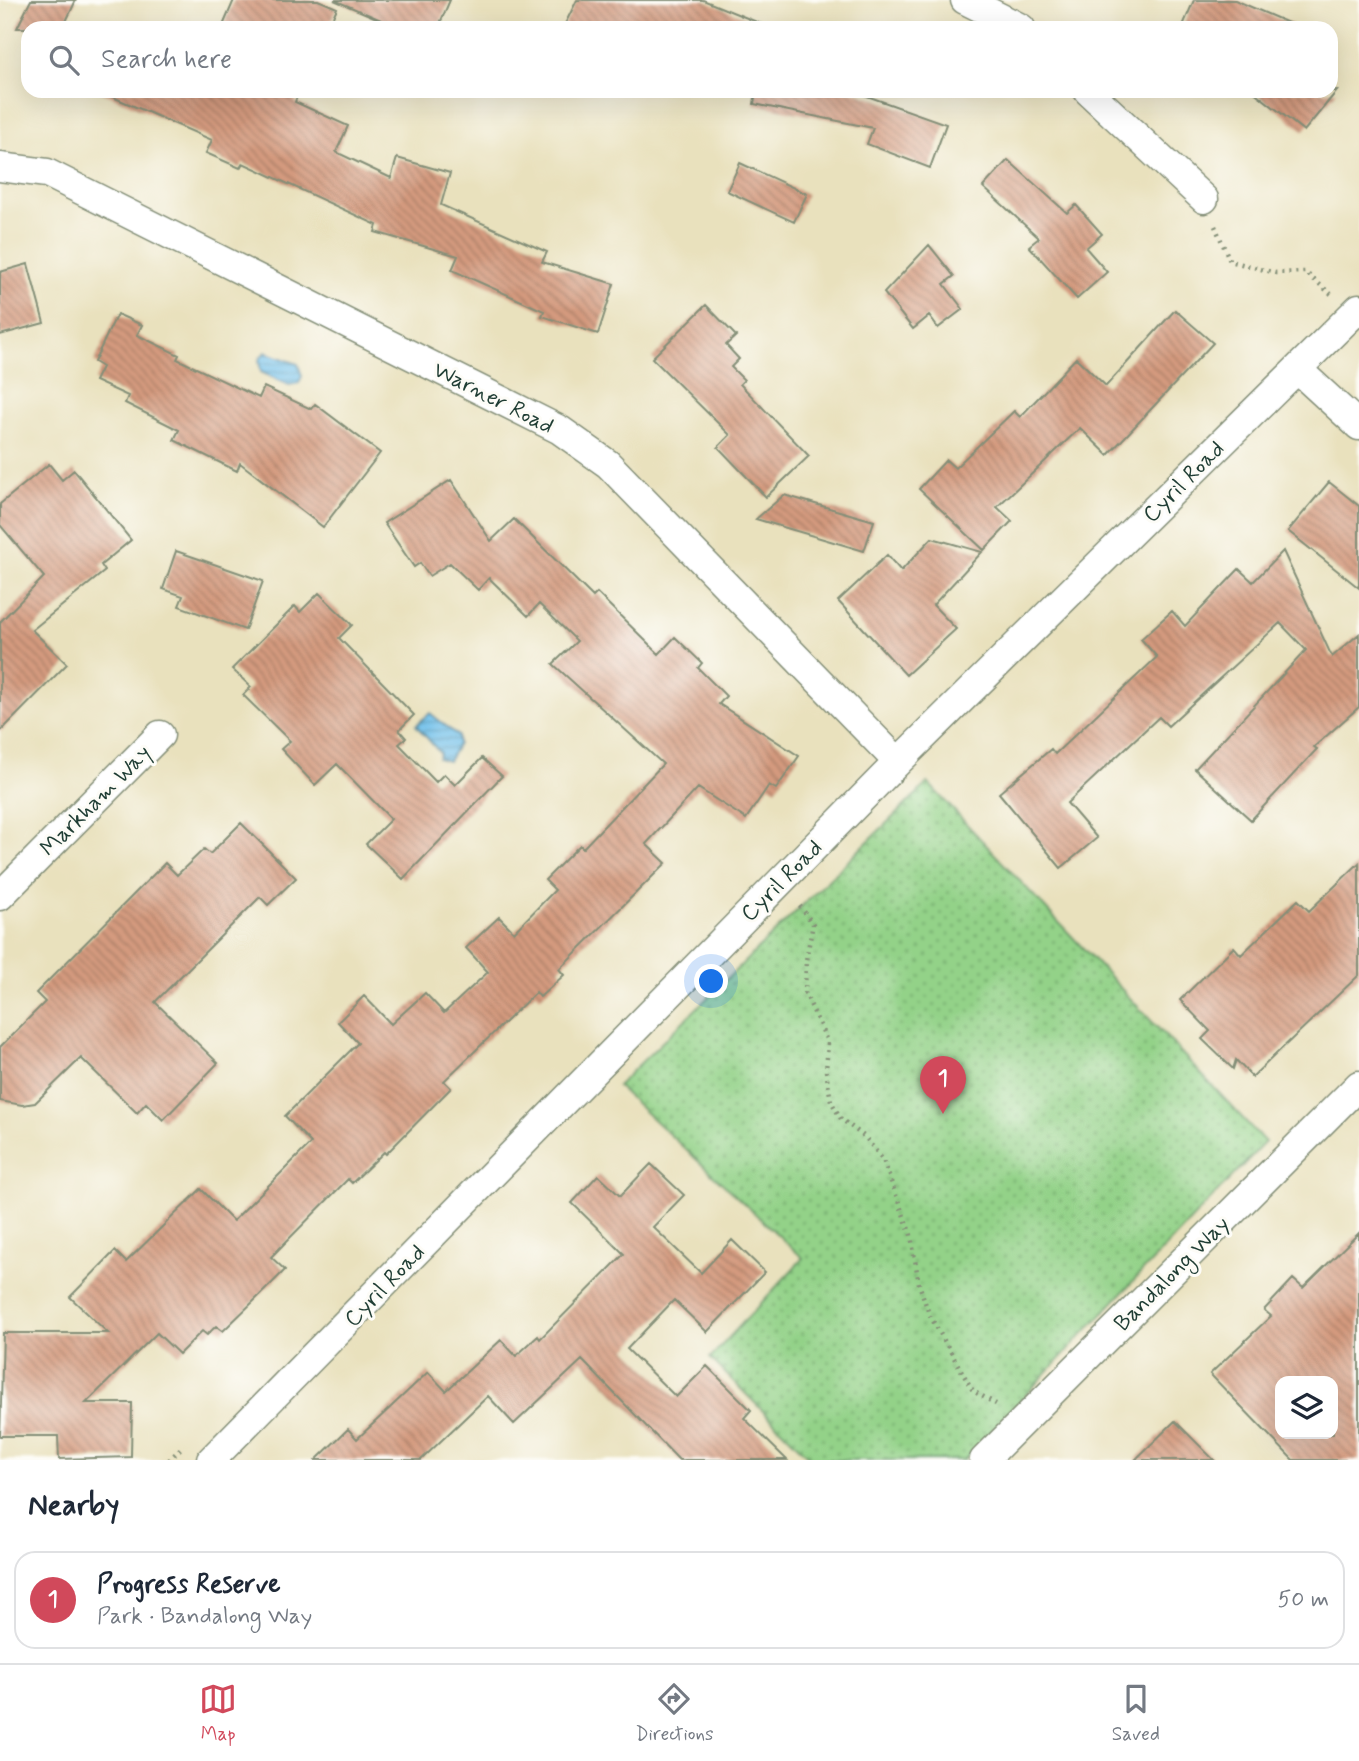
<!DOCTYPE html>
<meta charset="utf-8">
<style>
:root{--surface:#fff;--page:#f2f2f3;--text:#1f2937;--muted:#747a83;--line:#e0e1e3;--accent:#d1495b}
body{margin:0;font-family:Mynerve,sans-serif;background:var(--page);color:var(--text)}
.controls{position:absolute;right:21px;bottom:21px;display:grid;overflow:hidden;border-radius:14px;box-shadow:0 7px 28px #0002}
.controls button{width:63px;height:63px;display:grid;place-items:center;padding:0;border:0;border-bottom:2px solid var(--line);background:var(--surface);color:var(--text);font:35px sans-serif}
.you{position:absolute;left:712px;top:982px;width:24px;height:24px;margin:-18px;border:5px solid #fff;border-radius:50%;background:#1a73e8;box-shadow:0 0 0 10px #1a73e833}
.badge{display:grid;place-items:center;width:46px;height:46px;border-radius:50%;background:var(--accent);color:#fff;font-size:23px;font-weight:700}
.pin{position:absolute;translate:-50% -58px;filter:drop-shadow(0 2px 4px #0008)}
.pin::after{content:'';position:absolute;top:37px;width:24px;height:21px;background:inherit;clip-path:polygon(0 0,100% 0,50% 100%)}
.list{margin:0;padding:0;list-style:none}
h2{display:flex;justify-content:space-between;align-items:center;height:91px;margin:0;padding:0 28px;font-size:30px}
h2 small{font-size:23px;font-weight:400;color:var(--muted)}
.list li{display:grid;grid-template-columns:46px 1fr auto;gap:21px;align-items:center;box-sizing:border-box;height:98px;margin:0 14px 14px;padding:0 14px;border:2px solid var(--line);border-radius:21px}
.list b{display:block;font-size:26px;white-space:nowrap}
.list p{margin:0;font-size:23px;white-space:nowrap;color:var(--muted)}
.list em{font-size:23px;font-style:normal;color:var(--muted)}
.icon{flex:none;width:38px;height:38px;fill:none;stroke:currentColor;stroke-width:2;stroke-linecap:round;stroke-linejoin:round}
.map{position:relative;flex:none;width:1359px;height:1460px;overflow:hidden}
.search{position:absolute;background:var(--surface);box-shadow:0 7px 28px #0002;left:21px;right:21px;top:21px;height:77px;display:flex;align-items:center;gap:18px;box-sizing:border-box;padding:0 24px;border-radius:21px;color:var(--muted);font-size:26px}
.sheet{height:203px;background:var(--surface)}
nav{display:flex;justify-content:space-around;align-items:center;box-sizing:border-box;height:98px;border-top:2px solid var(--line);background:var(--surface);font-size:19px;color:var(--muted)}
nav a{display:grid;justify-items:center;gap:4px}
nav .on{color:var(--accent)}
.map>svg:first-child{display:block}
</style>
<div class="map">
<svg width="1359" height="1460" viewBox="0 0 1359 1460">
<defs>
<pattern id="park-dots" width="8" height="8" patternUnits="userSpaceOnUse" patternTransform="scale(1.75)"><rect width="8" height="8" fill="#93d288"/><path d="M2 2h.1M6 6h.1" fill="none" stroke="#77ac70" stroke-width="1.8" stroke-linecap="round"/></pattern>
<pattern id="water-rules" width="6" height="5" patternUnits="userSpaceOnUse" patternTransform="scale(1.75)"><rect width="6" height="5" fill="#70c0eb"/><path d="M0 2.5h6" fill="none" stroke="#5b9dbf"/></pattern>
<pattern id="building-back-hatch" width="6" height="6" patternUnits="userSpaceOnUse" patternTransform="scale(1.75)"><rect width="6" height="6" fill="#d49a7e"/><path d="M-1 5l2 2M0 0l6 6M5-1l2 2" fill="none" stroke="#ab7f68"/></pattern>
</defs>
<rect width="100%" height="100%" fill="#fdfcf7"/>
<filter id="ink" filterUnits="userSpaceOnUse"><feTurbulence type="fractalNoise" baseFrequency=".0143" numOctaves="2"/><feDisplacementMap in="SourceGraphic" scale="14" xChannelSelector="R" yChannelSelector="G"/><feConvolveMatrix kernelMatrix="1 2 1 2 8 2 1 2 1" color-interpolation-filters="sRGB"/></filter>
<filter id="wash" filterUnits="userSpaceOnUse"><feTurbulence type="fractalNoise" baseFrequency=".00686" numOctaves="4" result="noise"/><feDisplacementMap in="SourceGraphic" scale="28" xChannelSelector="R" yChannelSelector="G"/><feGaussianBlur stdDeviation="1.57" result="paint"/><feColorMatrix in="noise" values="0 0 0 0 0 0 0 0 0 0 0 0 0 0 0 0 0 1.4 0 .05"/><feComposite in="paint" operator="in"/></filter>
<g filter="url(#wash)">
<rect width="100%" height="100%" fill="#e9e1bd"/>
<!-- park -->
<path fill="url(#park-dots)" stroke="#59885e" stroke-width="2" d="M928 783 1265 1142 964 1460H812L710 1358 803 1258 617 1086Z"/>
<!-- water -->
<path fill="url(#water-rules)" stroke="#487e90" stroke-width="2" d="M265 352 298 364 302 376 299 383 289 385 261 372 259 360Z
M430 713 458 736V744L448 761 438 758 440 753 416 725Z"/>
<g id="blocks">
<!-- building -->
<path fill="url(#building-back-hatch)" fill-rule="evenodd" d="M31 0H76L63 28H17Z
M234 0H318L337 8 328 28H222Z
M334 0H450L438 28H400Z
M577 0H703L769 27 563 28Z
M1194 0H1235L1300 28H1182Z
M99 91H299L295 102 348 126 336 152 391 178 397 158 450 173 441 205 547 252 542 262 614 284 598 334 542 316 544 311 452 270 458 256 375 232 377 225 243 163 240 168 206 153 212 140Z
M756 91H853L946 124 930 168 867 144 873 128 754 104Z
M1253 91H1337L1304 131Z
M1008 160 1067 213 1076 205 1102 234 1086 248 1107 272 1077 299 1029 246 1039 238 983 187Z
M740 163 807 194 794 222 727 191Z
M929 245 954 276 944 284 963 309 938 328 929 316 913 329 884 293Z
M28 264 44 323 0 335V272Z
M706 305 736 336 726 345 739 359 731 367 744 380 740 384 809 456 766 497 718 447 730 435 652 358Z
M1175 310 1213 343 1108 455 1080 428 997 507 1012 521 984 550 919 489 946 460 955 468 1014 411 1020 417 1076 358 1106 386Z
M117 314 142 325 137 335 179 355 177 359 259 398 264 387 311 409 315 404 380 453 323 527 240 463 237 471 174 440 179 430 125 403 128 396 95 381 102 367 94 362Z
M49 464 62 480 74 470 131 540 101 565 105 571 32 630 67 664 0 732V622L44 577 0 525V504Z
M451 480 491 541 514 519 593 597 597 593 659 654 675 637 702 663 698 668 726 696 719 704 799 756 776 789 769 785 746 819 698 788 646 844 666 863 559 969 564 975 540 997 536 992 444 1081 451 1088 386 1154 384 1152 352 1183 348 1179 271 1257 285 1270 258 1297 223 1331 216 1326 207 1335 202 1331 179 1354 157 1333 86 1403H132L131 1457 59 1459 58 1436H0L3 1333H108L70 1297 115 1251 126 1262 201 1189 233 1221 311 1143 285 1116 358 1043 338 1022 364 996 391 1024 425 993 444 1013 488 972 466 948 499 917 514 932 555 890 545 880 580 845 583 848 663 764 553 664 577 641 539 604 528 616 489 578 478 590 450 563 429 576 420 563 414 567 384 523Z
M1329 482 1359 506V588L1288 531Z
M784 495 874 521 864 551 756 519Z
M932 538 982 552 933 605 956 629 906 675 838 601 887 555 901 571Z
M176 551 263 581 245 630 179 606 183 596 163 589Z
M1283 551 1332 657 1359 634V707L1314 747 1317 749 1251 820 1195 769 1306 650 1280 623 1168 726 1159 717 1067 803 1097 838 1061 868 999 793 1051 749 1055 754 1157 657 1141 639 1172 611 1185 626 1239 569 1253 582Z
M319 593 352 625 339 638 414 715 399 730 406 738 399 744 436 782 444 774 455 785 482 758 502 776 403 879 366 844 391 819 337 764 315 785 281 749 290 741 243 695 251 687 232 669 295 606 300 612Z
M241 823 296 878 268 905 260 897 155 1002 218 1063 163 1120 146 1103 137 1113 81 1058 35 1103 22 1105 0 1101V1047L45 1002 36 993 165 863 177 875 204 849 210 854Z
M1359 863V975L1252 1077 1236 1060 1233 1069 1202 1039 1210 1031 1180 1000 1234 947 1241 955 1298 900 1309 911Z
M651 1164 684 1195 653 1227 701 1273 732 1240 765 1272 707 1332 674 1300 627 1349 676 1397 707 1366 751 1410 744 1418 787 1460H679L582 1360 514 1424 488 1396 421 1460H316L348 1429 357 1439 428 1372 446 1391 501 1340 516 1356 538 1336 540 1339 624 1254 572 1203 598 1175 620 1196Z
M1359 1233V1460H1293L1210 1374 1271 1316 1264 1310 1293 1279 1303 1288ZM1280 1381H1333V1434H1280Z
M1175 1421 1214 1460H1135Z"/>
</g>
</g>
<g filter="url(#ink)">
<use href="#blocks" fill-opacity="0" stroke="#848f78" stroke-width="2"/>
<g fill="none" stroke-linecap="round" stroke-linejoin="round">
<!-- street casing -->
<g stroke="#848f78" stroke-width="31">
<path id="street" d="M965 0 1021 28
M1088 91 1204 199
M0 167 47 173 560 430 608 464 898 762
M1297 369 1359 426
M0 896 160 735
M211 1460 898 762 1359 308
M984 1460 1359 1085"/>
</g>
<!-- path -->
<path stroke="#848f78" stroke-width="4.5" stroke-dasharray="2 5" stroke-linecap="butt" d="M1215 226 1230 261 1276 273 1305 272 1331 294
M800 906 813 924 806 960 805 993 828 1043 826 1071 831 1101 841 1119 865 1137 883 1160 911 1235 919 1284 929 1314 973 1391 996 1404
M169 1460 183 1446"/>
<!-- street -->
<use href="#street" stroke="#fff" stroke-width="28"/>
</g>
</g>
<g text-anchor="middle" stroke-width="6" stroke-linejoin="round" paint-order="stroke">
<!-- street labels -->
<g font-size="23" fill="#1f3d34" stroke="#fdfcf7">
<text transform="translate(494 397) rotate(27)" y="8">Warner Road</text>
<text transform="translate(1183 481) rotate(-45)" y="8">Cyril Road</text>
<text transform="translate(95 800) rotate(-45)" y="8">Markham Way</text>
<text transform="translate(781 880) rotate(-45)" y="8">Cyril Road</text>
<text transform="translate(1171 1273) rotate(-45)" y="8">Bandalong Way</text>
<text transform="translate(384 1285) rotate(-46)" y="8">Cyril Road</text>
</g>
</g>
</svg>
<div class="controls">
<button><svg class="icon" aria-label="layers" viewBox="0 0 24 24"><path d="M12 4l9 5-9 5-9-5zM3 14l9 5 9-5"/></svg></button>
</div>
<div class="you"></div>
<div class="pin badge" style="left:943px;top:1114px">1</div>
<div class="search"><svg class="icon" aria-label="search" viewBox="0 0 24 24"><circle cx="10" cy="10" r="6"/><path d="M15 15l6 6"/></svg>Search here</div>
</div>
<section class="sheet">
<h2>Nearby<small></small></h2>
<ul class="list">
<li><span class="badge">1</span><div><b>Progress Reserve</b><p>Park · Bandalong Way</p></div><em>50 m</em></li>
</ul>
</section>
<nav>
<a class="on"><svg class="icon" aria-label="map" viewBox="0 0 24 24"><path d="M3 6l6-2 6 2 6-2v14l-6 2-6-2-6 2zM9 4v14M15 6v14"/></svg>Map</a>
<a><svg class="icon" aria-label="directions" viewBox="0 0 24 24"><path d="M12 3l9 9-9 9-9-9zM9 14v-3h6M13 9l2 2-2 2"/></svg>Directions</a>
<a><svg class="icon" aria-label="saved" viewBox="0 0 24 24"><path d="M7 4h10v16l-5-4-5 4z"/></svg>Saved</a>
</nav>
